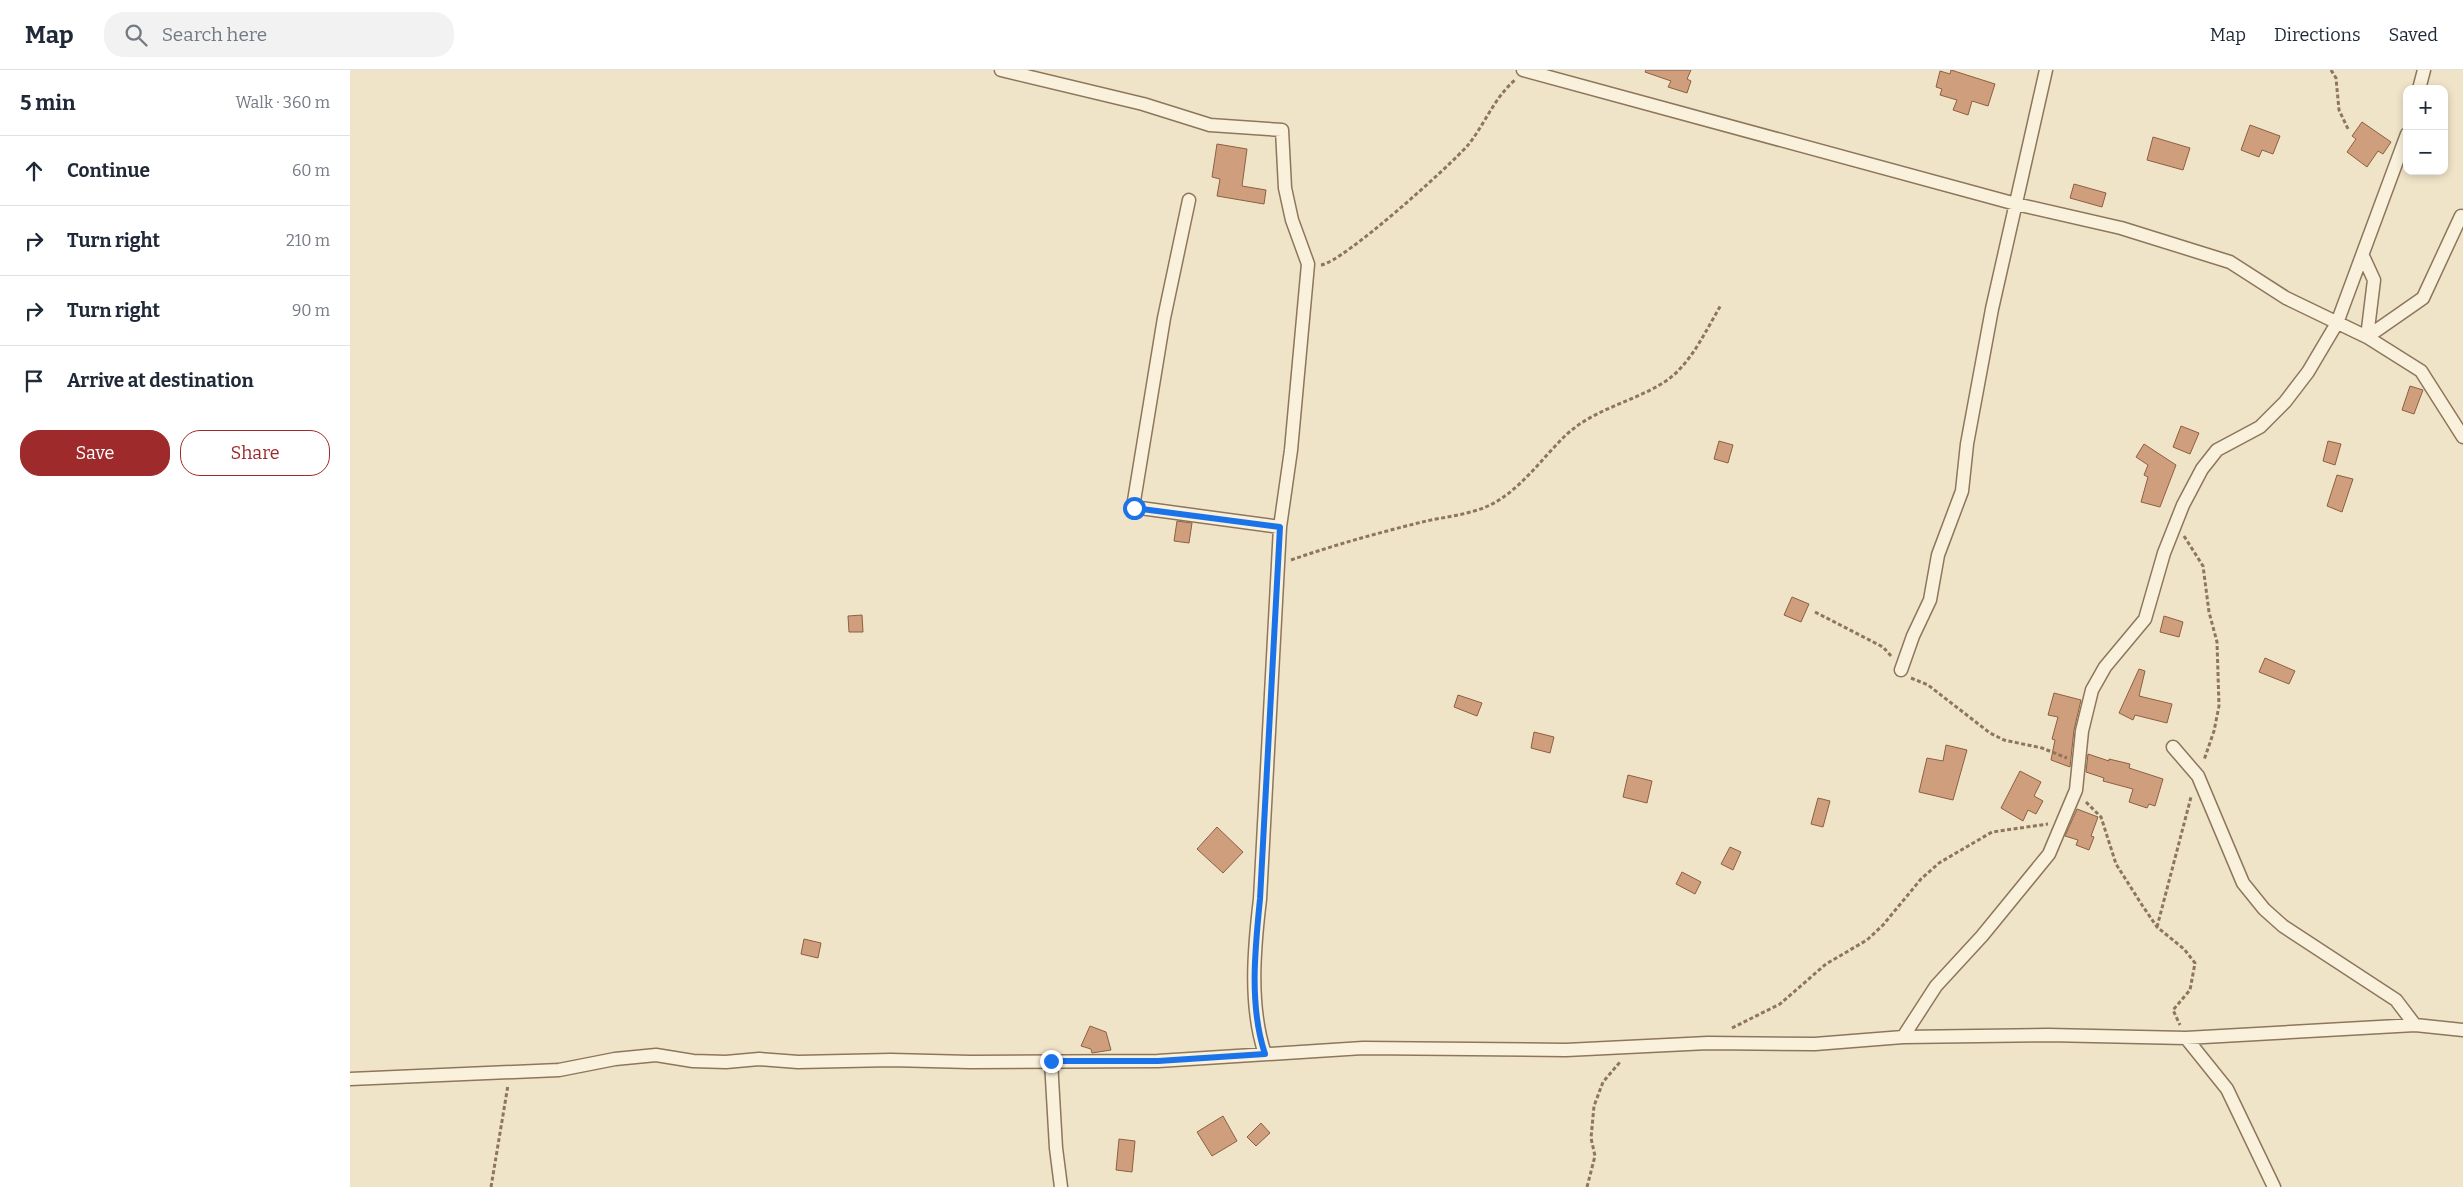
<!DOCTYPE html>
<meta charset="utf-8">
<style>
:root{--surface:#fff;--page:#f2f2f3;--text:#1f2937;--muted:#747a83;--line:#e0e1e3;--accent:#9e2a2b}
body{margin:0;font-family:Bitter,serif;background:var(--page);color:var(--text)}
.controls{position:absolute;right:15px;top:15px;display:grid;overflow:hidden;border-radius:10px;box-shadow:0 2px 8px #0003}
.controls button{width:45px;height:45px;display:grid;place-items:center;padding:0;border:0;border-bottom:1px solid var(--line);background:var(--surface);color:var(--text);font:25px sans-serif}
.stop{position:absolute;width:15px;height:15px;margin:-11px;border:4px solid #1a73e8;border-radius:50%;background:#fff}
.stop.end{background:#1a73e8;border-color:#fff;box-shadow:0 1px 5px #0008}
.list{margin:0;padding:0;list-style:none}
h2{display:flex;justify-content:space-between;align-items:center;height:65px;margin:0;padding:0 20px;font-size:21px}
h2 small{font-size:16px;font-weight:400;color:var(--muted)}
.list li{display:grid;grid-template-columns:32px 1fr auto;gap:15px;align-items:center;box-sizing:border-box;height:70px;padding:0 20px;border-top:1px solid var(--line)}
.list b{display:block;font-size:19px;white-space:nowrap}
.list em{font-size:16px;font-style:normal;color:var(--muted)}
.actions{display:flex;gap:10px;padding:15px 20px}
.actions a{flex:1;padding:11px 0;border:1px solid var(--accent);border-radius:20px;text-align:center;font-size:18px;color:var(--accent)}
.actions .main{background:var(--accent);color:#fff}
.icon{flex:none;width:28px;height:28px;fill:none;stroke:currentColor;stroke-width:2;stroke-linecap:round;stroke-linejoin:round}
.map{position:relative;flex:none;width:2113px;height:1117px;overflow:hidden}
header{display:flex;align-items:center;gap:30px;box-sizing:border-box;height:70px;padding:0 25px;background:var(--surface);border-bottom:1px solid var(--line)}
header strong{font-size:24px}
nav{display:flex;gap:28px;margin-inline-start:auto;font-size:18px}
.search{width:350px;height:45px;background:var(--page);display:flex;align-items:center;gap:12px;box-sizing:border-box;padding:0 18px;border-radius:20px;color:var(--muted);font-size:19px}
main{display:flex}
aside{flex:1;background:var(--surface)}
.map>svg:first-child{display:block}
</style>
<header>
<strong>Map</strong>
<div class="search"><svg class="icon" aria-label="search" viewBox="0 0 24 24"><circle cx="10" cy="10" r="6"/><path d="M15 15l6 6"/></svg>Search here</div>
<nav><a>Map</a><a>Directions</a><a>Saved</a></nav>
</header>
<main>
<aside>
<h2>5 min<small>Walk · 360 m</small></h2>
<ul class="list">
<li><svg class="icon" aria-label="ahead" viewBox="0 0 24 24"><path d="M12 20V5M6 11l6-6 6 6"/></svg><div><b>Continue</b></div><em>60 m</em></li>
<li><svg class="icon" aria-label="right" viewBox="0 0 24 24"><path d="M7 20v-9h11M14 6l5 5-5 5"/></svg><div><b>Turn right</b></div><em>210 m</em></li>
<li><svg class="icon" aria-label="right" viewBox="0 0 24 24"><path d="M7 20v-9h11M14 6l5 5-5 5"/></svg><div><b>Turn right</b></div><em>90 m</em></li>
<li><svg class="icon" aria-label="arrive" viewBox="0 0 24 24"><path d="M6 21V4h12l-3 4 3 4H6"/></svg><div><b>Arrive at destination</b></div></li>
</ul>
<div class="actions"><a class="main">Save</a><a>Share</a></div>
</aside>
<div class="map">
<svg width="2113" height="1117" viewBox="0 0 2113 1117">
<rect width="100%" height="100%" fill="#f0e4c8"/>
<!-- building -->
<path fill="#cf9f7d" stroke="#8d5f41" d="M1296 0H1341L1337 9 1341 11 1337 23 1318 17 1321 11 1295 2Z
M1601 0 1645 14 1638 36 1622 31 1618 45 1603 40 1607 30 1590 25 1592 19 1586 17 1590 1 1600 4Z
M2012 52 2041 72 2033 84 2028 81 2017 97 1997 82 2006 69 2002 66Z
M1900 55 1930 66 1923 84 1912 80 1909 87 1891 80Z
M1803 67 1840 78 1833 100 1797 90Z
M867 74 897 79 892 116 916 120 914 134 867 126 870 109 862 107Z
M1724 114 1756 123 1752 137 1720 128Z
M2060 316 2073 320 2064 344 2052 340Z
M1831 356 1849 363 1840 384 1823 377Z
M1369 371 1383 375 1378 393 1364 389Z
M1978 371 1991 374 1985 395 1973 391Z
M1794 374 1826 395 1810 437 1791 432 1798 407 1794 405 1798 395 1786 387Z
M1987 405 2003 409 1992 442 1977 436Z
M827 451 842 453 839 473 824 471Z
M1442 527 1459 534 1451 552 1434 545Z
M512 545 513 562H499L498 546Z
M1814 546 1833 552 1829 567 1810 562Z
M1915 588 1945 601 1939 614 1909 602Z
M1789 599 1795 601 1789 626 1822 634 1817 653 1785 645 1783 650 1769 643Z
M1704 623 1731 630 1724 660 1720 697 1701 690 1705 670 1702 669 1708 647 1698 645Z
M1108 625 1132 633 1127 646 1104 637Z
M1184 662 1204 667 1200 683 1181 678Z
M1596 675 1617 680 1603 730 1569 722 1577 688 1593 691Z
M1738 684 1759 691V689L1780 694 1779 698 1813 709 1805 736 1799 734 1797 738 1779 732 1783 719 1753 711 1754 708 1736 702Z
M1670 701 1691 712 1684 726 1693 731 1686 744 1678 740 1673 751 1651 738Z
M1278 705 1302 711 1297 733 1273 727Z
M1468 728 1480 731 1473 757 1461 754Z
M1727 739 1748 747 1741 766 1744 767 1739 780 1726 775 1728 770 1715 766Z
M867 757 893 782 873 803 847 779Z
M1380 777 1391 782 1383 800 1371 794Z
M1332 802 1351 812 1345 824 1326 814Z
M454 869 471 873 468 888 451 884Z
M740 956 756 962 761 980 742 983 741 979 731 976Z
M873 1046 887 1071 862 1086 847 1062Z
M911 1053 920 1063 906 1076 897 1067Z
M769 1069 785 1071 782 1102 766 1100Z"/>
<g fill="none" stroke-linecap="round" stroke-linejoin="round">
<!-- street casing -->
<g stroke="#8d765c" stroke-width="15">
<path id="street" d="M651 0 793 34 860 55 932 60 935 118 942 150 958 194 941 380 930 457 910 829C904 879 899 936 915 984
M1173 0 1666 134 1771 158 1880 192 1936 228 2017 267 2073 228 2111 146
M2069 19 2074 0
M839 130 814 248 783 437 930 457
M2013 186 2024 210 2017 267 2071 301 2113 367
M1551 600 1563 566 1580 530 1588 485 1612 421 1617 374 1642 239 1696 0
M1823 677 1848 706 1893 813 1914 839 1933 856 2046 930 2065 955
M1553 967 1586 916 1632 866 1699 784 1726 720 1732 661 1742 620 1755 597 1795 549 1814 483 1833 435 1852 399 1867 380 1910 357 1935 332 1958 302 1987 253 2057 64
M1836 968 1877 1019 1924 1117
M701 991 706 1078 711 1117
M0 1009 209 1000 265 989 306 985 343 991 376 992 409 989 448 992 541 990 620 992 808 991 1013 978 1216 980 1358 973 1465 974 1553 967 1698 965 1836 968 2065 955 2113 960"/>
</g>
<!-- path -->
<path stroke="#8d765c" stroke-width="3" stroke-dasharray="4 2.5" stroke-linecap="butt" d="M1981 0 1986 8 1989 40 1999 61
M971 195C993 192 1100 96 1118 75 1135 54 1144 28 1165 10
M1834 466 1853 496 1859 542 1867 572 1869 636 1864 661 1854 690
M941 490C984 475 1028 463 1072 452 1093 447 1118 445 1138 436 1169 422 1192 388 1216 365 1245 338 1284 332 1316 311 1341 294 1356 260 1371 235
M1465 542 1533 577 1542 587
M1561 608 1578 615 1640 663 1654 670 1692 678 1717 688
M1736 732 1751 747 1766 794 1792 835 1807 857 1834 879 1845 893 1840 920 1823 940 1830 955
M1807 857 1841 727
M1382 958 1430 934 1476 894 1517 870 1533 855 1571 809 1589 793 1642 762 1698 754
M141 1117 158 1015
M1237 1117 1245 1086 1241 1068 1244 1036 1253 1012 1270 992"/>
<!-- street -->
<use href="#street" stroke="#faf1dc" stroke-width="12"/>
</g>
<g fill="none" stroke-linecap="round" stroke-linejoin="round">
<!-- route -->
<path stroke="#1a73e8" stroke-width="6" d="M701 991H808L915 984C899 936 905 879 910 829L930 457 784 438"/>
</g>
</svg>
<div class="controls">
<button>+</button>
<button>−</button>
</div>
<div class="stop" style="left:784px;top:438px"></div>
<div class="stop end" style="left:701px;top:991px"></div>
</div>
</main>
